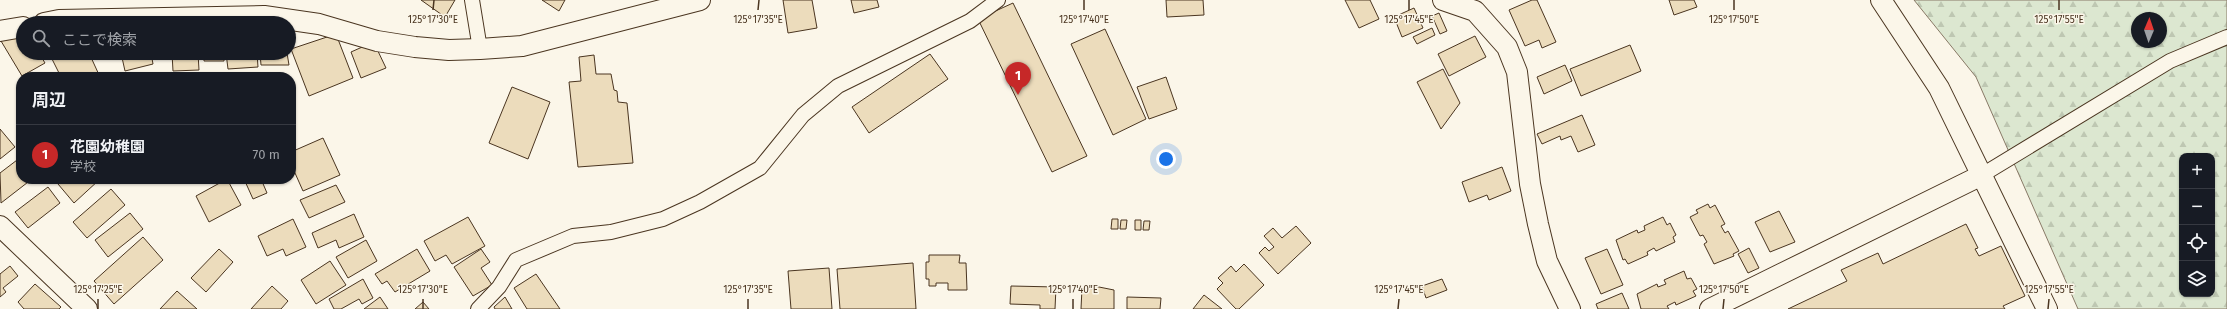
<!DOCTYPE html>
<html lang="ja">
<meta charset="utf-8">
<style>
:root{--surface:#171b24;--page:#242831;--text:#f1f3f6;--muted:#9ea1a6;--line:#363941;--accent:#c62828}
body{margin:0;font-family:"Fira Sans","Noto Sans JP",sans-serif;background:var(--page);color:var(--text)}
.controls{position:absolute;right:12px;bottom:12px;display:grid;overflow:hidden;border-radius:8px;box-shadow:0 1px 3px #0004}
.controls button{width:36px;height:36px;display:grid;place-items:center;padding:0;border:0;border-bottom:1px solid var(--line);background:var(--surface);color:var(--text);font:20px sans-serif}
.compass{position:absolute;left:2131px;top:12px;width:36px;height:36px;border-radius:50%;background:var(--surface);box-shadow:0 1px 3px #0004;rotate:2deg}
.you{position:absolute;left:1166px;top:159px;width:14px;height:14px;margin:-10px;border:3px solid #fff;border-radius:50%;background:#1a73e8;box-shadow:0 0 0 6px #1a73e833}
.badge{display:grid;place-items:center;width:26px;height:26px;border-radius:50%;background:var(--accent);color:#fff;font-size:13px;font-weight:700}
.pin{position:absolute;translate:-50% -33px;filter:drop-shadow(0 1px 2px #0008)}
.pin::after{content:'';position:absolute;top:21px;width:14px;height:12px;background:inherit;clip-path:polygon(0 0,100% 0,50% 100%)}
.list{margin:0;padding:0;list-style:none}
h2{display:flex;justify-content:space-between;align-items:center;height:52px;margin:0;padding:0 16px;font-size:17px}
h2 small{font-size:13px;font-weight:400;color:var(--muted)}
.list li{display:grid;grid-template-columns:26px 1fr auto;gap:12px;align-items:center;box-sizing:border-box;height:60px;padding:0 16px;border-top:1px solid var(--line)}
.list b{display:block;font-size:15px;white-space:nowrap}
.list p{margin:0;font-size:13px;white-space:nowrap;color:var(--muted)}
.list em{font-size:13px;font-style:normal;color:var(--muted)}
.icon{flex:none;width:22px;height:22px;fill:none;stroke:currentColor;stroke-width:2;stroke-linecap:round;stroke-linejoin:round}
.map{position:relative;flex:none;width:2227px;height:309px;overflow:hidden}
.search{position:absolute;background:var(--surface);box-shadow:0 1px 3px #0004;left:16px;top:16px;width:280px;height:44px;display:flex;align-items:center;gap:10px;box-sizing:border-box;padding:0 14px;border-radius:22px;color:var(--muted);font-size:15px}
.panel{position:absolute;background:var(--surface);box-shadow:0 1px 3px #0004;left:16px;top:72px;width:280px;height:112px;border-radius:16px}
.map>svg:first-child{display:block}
</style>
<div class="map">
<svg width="2227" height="309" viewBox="0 0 2227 309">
<defs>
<pattern id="forest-firs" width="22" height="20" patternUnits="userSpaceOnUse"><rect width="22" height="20" fill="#dce7d0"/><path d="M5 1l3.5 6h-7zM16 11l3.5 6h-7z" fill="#bec7b2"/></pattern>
</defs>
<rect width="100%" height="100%" fill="#fbf6e9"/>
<!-- forest -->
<path fill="url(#forest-firs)" stroke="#887966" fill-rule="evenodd" d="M1914 0H2227V309H2078L1976 77ZM2137 18H2161V42H2137ZM2182 156H2212V294H2182Z"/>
<!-- building -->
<path fill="#ecdcbc" stroke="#4a3520" d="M421 0H455L445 17Z
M542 0H565L559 11Z
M783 0H812L817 28 788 33Z
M851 0H877L879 7 854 13Z
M1166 0H1203L1204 15 1167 17Z
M1345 0H1370L1379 19 1359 28Z
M1532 0H1537L1556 42 1542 48 1539 40 1525 46 1509 10Z
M1669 0H1694L1697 7 1674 15Z
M1013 3 1087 156 1052 172 978 19Z
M1414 8 1423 28 1402 37 1394 17Z
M1439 13 1447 31 1440 34 1432 16Z
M1432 28 1435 35 1417 44 1413 37Z
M1105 29 1146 119 1113 135 1071 44Z
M23 31V53H39L45 63 22 76 1 41Z
M336 34 353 78 309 96 291 49Z
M1475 36 1486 57 1449 76 1438 54Z
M369 44 376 47 386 68 361 78 351 52Z
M1630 45 1641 71 1581 96 1570 69Z
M49 53H89L100 77H61Z
M121 53H151L153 64 125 71Z
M172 53H198L199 70 173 71Z
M204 53H224V61H204Z
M226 53H257L258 67 228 69Z
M260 53H287L289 65H261Z
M930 54 948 79 869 133 852 107Z
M594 55 596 74H611L614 90 617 91 618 102 627 103 633 163 578 167 569 82 581 81 579 57Z
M1565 65 1572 81 1544 94 1537 77Z
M1443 69 1460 103 1441 129 1417 82Z
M1166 77 1177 109 1149 119 1137 87Z
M512 87 550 102 528 159 489 143Z
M1582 115 1595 145 1578 152 1571 136 1561 140 1560 136 1542 144 1537 134Z
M0 129 15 147 0 159Z
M323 138 340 175 303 191 291 164V152Z
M21 157V179H32L1 203 0 173Z
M1502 167 1511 191 1489 200 1487 195 1469 202 1462 182Z
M64 179H98L99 180 74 203 58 184Z
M227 179 241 205 209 222 196 196Z
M244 179H261L267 193 253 199Z
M336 185 345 202 309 218 300 200Z
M48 187 60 203 28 228 15 212Z
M111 189 125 205 87 238 73 222Z
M1708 204 1710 208 1715 205 1725 224 1721 226 1725 233 1728 231 1739 251 1733 254 1734 256 1714 264 1704 244 1707 242 1703 235 1700 236 1690 217 1698 213 1696 210Z
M1779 211 1795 242 1770 252 1755 222Z
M130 213 143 229 108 257 95 240Z
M354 214 364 237 339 248 336 240 318 248 312 233Z
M468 217 485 246 452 264 446 255 435 261 424 241Z
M1663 217 1667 225 1670 223 1676 235 1673 237 1675 242 1656 251 1654 248 1647 252 1648 255 1628 264 1625 259 1623 260 1616 240 1637 230 1638 233 1645 230 1644 226Z
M293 219 306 247 286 256 283 249 267 256 258 236Z
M1112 219H1118V229H1111Z
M1121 220H1127L1126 229H1120Z
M1135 220H1141V230H1135Z
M1144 221H1150L1149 230H1143Z
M1966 224 1978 248 1975 249 1979 256 2001 246 2025 296 2003 306 2005 309H1788L1847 281 1841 270 1878 253 1883 264Z
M1296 226 1311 243 1278 274 1259 253 1265 247 1269 251 1274 247 1264 236 1273 228 1282 238Z
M143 237 163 260 114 304 94 281Z
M366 240 377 261 348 278 336 257Z
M1749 248 1759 268 1748 273 1738 254Z
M219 249 233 262 206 292 191 278Z
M417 249 430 271 395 292 387 281 382 284 375 274Z
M481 249 490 262 481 268 492 285 473 296 454 267Z
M1607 249 1623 285 1601 294 1585 258Z
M929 255H960L959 263H966L967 290H948V283H936V286H929V279H926V262H929Z
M330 261 346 285 316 304 301 280Z
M913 263 916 309H840L837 269Z
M1244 264 1264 285 1239 309H1236L1217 289 1223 283 1218 278 1231 266 1236 272Z
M10 266 18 276 3 288 6 292 0 297V274Z
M829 268 832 309H791L788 271Z
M1684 271 1687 279 1691 278 1697 289 1693 291 1696 296 1676 305 1675 302 1667 306 1669 309H1641L1637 294 1657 284 1658 287 1666 284 1664 280Z
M536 274 560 309H527L514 288Z
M363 279 373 298 362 304 359 299 341 309H334L329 299Z
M1442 279 1447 290 1426 298 1422 286Z
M35 284 61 307 59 309H24L18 302Z
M272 286 288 301 281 309H251Z
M1011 286 1056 287 1055 309H1040V305L1010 304Z
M1094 286 1114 290V309H1081L1082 288 1094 289Z
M177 291 197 309H160Z
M1622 293 1629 309H1598L1596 304Z
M1204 295 1222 309H1193Z
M380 297 388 309H364Z
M505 297 512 309H495L494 307Z
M1127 297 1161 298 1160 309H1127Z
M423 302 429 309H415Z"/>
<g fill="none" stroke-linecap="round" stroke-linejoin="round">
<!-- street casing -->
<g stroke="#4a3520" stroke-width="16">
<path id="street" d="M472 0 480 49
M1982 175 2170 61 2227 37
M478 309 499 287 516 260 573 236 611 232 663 219 700 202 760 168 803 115 838 86 970 21 998 0"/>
</g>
<!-- secondary casing -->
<g stroke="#4a3520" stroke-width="22">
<path id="secondary" d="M1443 0 1475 11 1507 47 1517 72 1530 184 1538 224 1547 261 1570 309
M1881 0 1939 88 2047 309
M44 23 59 20 264 16 319 24 377 41 415 47 449 50 480 49 522 46 700 0
M0 31 23 27
M0 226 87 309
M1710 309 1982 175"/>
</g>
<!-- street -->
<use href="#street" stroke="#fbf6e9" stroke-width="14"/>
<!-- secondary -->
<use href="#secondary" stroke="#fbf6e9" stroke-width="20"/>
</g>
<!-- ticks -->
<path fill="none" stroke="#4a3520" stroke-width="1.5" d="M433 10 434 0M758 10 759 0M1084 10V0M1409 10V0M1734 10V0M2059 10V0M98 309V299M423 309V299M748 309V299M1073 309V299M1398 309 1399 299M1723 309 1724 299M2048 309 2049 299"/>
<g font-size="10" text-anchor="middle" fill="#4a3520" stroke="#fbf6e9" stroke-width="3" stroke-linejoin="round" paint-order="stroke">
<text x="433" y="23">125°17'30"E</text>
<text x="758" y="23">125°17'35"E</text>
<text x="1084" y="23">125°17'40"E</text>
<text x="1409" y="23">125°17'45"E</text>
<text x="1734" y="23">125°17'50"E</text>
<text x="2059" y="23">125°17'55"E</text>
<text x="98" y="293">125°17'25"E</text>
<text x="423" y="293">125°17'30"E</text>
<text x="748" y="293">125°17'35"E</text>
<text x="1073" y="293">125°17'40"E</text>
<text x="1399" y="293">125°17'45"E</text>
<text x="1724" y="293">125°17'50"E</text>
<text x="2049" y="293">125°17'55"E</text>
</g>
</svg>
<div class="controls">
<button>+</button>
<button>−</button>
<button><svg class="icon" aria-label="locate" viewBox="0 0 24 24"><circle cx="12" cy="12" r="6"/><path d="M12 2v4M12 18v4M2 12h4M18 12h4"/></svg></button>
<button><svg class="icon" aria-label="layers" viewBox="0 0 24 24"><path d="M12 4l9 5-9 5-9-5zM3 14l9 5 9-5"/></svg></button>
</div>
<svg class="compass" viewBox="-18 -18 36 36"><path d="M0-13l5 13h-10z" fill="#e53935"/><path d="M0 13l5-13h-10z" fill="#9ea1a6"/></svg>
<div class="you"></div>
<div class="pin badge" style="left:1018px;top:95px">1</div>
<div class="search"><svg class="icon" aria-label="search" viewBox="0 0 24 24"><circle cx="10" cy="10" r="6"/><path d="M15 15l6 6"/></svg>ここで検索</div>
<section class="panel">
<h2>周辺<small></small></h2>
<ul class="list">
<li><span class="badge">1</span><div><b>花園幼稚園</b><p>学校</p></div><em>70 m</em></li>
</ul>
</section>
</div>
